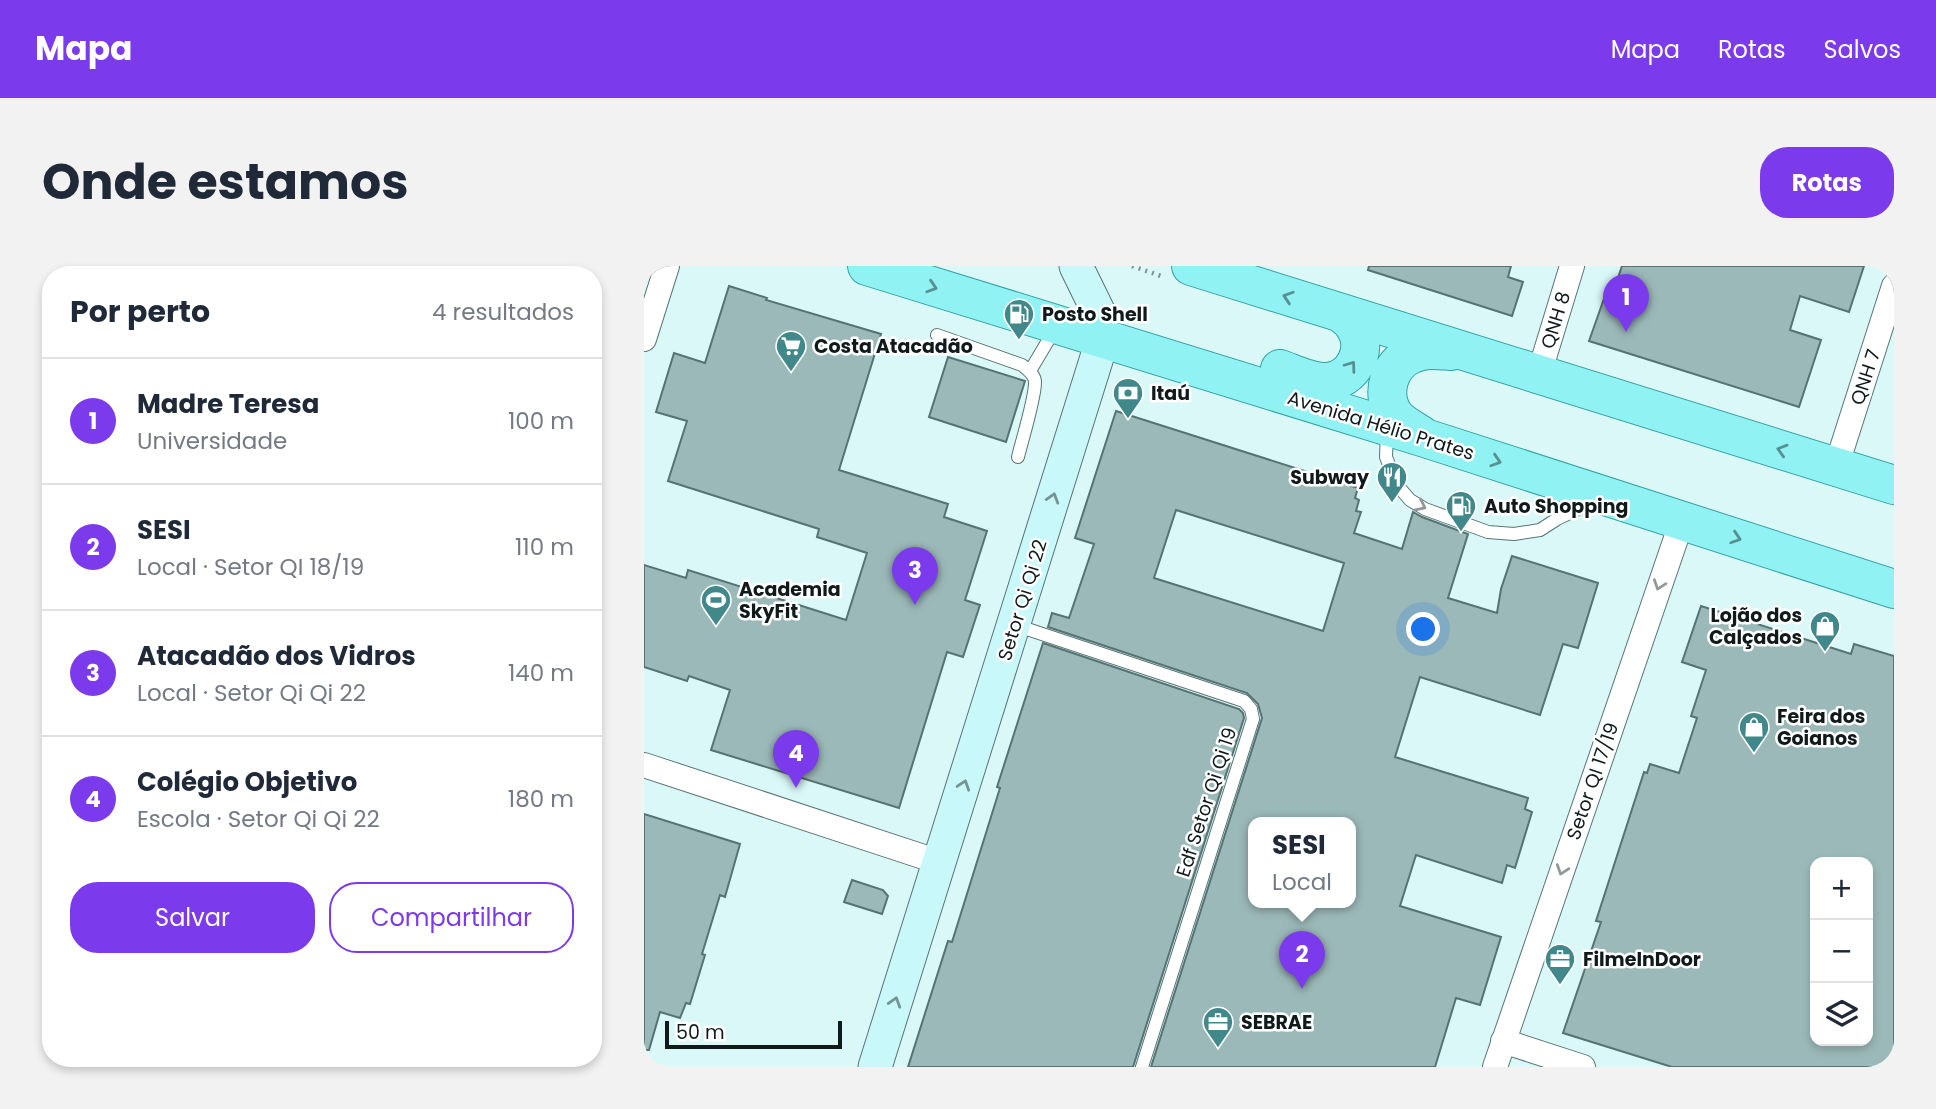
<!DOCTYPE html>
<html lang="pt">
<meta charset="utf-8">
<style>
:root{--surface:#fff;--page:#f2f2f3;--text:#1f2937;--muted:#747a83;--line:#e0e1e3;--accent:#7c3aed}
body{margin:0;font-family:Poppins,sans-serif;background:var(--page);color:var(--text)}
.controls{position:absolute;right:21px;bottom:21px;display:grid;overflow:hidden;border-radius:14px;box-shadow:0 4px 10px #0003}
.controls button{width:63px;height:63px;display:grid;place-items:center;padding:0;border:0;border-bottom:2px solid var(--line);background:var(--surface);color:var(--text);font:35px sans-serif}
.scale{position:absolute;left:21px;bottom:18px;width:177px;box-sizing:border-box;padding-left:7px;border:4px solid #101a1b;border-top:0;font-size:19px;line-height:24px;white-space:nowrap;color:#101a1b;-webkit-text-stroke:5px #fff;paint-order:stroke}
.you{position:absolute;left:780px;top:364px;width:24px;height:24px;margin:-18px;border:5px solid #fff;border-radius:50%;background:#1a73e8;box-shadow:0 0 0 10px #1a73e833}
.badge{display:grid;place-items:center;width:46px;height:46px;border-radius:50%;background:var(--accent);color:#fff;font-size:23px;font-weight:700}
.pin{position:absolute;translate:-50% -58px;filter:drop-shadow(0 2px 4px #0008)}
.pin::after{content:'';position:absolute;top:37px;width:24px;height:21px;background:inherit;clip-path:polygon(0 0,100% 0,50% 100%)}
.popup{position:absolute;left:604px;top:551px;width:108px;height:91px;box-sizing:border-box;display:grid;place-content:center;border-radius:14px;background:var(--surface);filter:drop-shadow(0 2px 5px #0005);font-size:23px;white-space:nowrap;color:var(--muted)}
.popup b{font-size:26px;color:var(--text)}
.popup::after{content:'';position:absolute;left:50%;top:100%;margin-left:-14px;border:14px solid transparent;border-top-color:var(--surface)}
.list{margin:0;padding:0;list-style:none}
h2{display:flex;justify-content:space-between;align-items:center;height:91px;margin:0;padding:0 28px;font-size:30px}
h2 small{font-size:23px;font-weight:400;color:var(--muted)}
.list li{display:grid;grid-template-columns:46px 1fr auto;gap:21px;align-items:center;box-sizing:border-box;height:126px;padding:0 28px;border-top:2px solid var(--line)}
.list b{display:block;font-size:26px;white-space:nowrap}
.list p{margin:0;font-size:23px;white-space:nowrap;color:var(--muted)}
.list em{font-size:23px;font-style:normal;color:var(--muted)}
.actions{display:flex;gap:14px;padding:21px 28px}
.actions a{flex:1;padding:16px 0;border:2px solid var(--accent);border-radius:28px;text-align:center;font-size:24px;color:var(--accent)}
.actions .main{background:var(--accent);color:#fff}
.icon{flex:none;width:38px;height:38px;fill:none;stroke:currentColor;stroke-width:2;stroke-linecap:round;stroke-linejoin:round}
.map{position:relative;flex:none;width:1250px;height:801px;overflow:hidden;border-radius:28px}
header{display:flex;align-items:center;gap:42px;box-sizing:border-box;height:98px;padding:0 35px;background:var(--accent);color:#fff}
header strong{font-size:33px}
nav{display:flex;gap:38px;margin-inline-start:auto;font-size:24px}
.intro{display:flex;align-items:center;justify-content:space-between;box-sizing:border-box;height:168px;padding:0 42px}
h1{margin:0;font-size:49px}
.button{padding:18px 32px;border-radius:28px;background:var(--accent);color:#fff;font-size:24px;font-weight:700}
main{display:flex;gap:42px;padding:0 42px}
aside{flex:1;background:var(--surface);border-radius:28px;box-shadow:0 4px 10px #0003}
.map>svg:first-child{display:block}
</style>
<header>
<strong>Mapa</strong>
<nav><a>Mapa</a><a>Rotas</a><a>Salvos</a></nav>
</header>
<div class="intro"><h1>Onde estamos</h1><a class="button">Rotas</a></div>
<main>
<aside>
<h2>Por perto<small>4 resultados</small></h2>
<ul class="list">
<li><span class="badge">1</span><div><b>Madre Teresa</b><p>Universidade</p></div><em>100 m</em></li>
<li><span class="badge">2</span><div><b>SESI</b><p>Local · Setor QI 18/19</p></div><em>110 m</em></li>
<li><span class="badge">3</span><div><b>Atacadão dos Vidros</b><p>Local · Setor Qi Qi 22</p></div><em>140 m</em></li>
<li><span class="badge">4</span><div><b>Colégio Objetivo</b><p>Escola · Setor Qi Qi 22</p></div><em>180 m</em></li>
</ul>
<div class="actions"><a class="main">Salvar</a><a>Compartilhar</a></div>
</aside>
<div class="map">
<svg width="1250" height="801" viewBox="0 0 1250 801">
<rect width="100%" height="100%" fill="#daf8f8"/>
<!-- building -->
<path fill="#9cb9b9" stroke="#577272" stroke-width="2" fill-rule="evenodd" d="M725 0H867L864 11 879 16 868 50 724 4Z
M978 0H1220L1205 46 1156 30 1146 64 1177 74 1155 141 945 75 962 27 968 29Z
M85 20 123 32 122 34 237 68 195 204 304 238 300 251 343 265 321 334 336 339 319 391 303 386 255 542 67 484 86 424 45 410 43 415 0 401V299L42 312 44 304 202 354 223 287 173 271 175 263 24 215 43 155 12 146 30 87 61 97Z
M304 91 381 115 362 176 285 151Z
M472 145 714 222 711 232 715 234 712 245 717 246 710 267 758 283 769 246 778 251 824 268 804 332 853 347 857 323 868 290 954 317 934 382 919 378 896 449 776 411 751 491 884 532 881 543 888 546 871 602 863 599 858 617 772 589 756 640 857 671 836 739 812 732 791 801H507L618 452 614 438 603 427 404 361 408 347 425 352 450 278 431 272ZM532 244 700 297 679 365 510 312ZM609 557H707V637H609Z
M1057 340 1207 388 1210 378 1250 390V801H1028L919 767 957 656 952 655 1000 506 1003 507 1006 498 1035 507 1053 452 1047 450 1062 404 1038 396ZM1171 596H1224V775H1171Z
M399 377 595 443 599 447 600 452 489 801H264L304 675 308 676 356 522 353 521Z
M0 548 96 578 81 631 76 629 58 688 61 689 46 738 42 737 36 752 16 746 5 784H0Z
M208 614 239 624 244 630 238 648 200 636Z"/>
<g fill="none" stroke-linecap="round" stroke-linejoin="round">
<!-- lane casing -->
<g stroke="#597474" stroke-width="14">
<path id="lane" d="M293 69 378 99C383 103 390 108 391 115 392 130 378 174 374 191
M386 105 411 63
M743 164 742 191 753 219 766 234 781 243 844 266 870 268 896 264 913 253 951 235
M371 359 600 435 607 443 609 453 498 801"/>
</g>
<!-- street casing -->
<g stroke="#597474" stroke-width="26">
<path id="street" d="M0 73 23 0
M895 108 928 0
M1192 201 1250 20
M0 499 295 596
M859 775 939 801
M851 801 1038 255"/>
</g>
<!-- secondary casing -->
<g stroke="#597474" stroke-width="35">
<path id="secondary" d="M231 801 459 72 454 45 432 0"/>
</g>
<!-- primary casing -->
<g stroke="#34a1a3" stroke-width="40">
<path id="primary" d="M223 0 781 172 1250 323
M547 0 1250 219
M636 103C650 108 668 117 683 116 709 114 724 85 712 63 709 56 703 52 697 47
M777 169C769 164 756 157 750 149 736 127 745 98 768 88 781 82 794 84 807 85"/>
</g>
<!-- path -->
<path stroke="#7f9595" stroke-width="4.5" stroke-dasharray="2 5" stroke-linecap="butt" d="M488 0 520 11"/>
<!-- lane -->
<use href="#lane" stroke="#fff" stroke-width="12"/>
<!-- street -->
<use href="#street" stroke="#fff" stroke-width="24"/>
<!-- secondary -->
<use href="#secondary" stroke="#c8f8f9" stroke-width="33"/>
<!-- primary -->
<use href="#primary" stroke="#91f2f4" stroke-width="38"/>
</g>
<!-- one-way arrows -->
<defs><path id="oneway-chevron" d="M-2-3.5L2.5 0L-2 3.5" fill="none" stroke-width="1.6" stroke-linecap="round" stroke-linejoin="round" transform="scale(1.75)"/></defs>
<g stroke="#579192">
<use href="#oneway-chevron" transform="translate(288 21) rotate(18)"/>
<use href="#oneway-chevron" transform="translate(644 31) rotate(-162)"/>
<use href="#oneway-chevron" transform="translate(707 100) rotate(-54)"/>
<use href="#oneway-chevron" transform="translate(1138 184) rotate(-163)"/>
<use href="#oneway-chevron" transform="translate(852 195) rotate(18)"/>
<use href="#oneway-chevron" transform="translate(1092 272) rotate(18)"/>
</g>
<g stroke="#759495">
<use href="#oneway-chevron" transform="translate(409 232) rotate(-73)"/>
<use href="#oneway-chevron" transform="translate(320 519) rotate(-72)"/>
<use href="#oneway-chevron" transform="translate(251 736) rotate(-73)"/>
</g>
<g stroke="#939898">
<use href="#oneway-chevron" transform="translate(777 240) rotate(26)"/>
<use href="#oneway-chevron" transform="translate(1015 319) rotate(109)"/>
<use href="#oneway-chevron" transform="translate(918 604) rotate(109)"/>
</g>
<!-- icons -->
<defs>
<g id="fuel-pin" transform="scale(1.575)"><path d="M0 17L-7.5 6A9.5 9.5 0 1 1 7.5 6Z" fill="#40888a" stroke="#fff"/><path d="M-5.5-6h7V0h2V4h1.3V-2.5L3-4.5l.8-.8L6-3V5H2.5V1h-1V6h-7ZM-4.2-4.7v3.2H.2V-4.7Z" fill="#fff"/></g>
<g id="supermarket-pin" transform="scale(1.575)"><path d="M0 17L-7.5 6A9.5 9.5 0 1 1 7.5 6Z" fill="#40888a" stroke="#fff"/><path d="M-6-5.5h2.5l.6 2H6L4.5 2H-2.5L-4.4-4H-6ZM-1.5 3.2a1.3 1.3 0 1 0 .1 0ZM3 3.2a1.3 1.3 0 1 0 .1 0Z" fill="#fff"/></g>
<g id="bank-pin" transform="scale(1.575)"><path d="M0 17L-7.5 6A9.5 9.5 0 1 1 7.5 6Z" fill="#40888a" stroke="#fff"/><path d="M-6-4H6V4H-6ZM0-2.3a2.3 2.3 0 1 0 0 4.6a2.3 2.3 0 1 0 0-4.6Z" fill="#fff"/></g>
<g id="restaurant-pin" transform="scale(1.575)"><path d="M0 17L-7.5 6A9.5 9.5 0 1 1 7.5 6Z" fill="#40888a" stroke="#fff"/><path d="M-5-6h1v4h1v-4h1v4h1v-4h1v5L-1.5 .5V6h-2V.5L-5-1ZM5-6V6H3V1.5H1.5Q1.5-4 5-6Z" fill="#fff"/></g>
<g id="stadium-pin" transform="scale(1.575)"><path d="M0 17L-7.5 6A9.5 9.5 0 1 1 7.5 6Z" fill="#40888a" stroke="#fff"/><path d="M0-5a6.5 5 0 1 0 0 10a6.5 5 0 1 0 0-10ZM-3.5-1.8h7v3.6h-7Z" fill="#fff"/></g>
<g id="shop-pin" transform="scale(1.575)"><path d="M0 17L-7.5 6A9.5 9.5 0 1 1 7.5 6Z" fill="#40888a" stroke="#fff"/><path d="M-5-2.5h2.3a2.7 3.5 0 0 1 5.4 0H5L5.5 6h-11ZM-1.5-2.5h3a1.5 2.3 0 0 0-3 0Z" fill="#fff"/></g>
<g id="office-pin" transform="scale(1.575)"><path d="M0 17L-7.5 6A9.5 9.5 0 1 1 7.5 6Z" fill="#40888a" stroke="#fff"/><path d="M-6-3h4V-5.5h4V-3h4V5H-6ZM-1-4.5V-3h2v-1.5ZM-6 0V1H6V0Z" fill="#fff"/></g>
</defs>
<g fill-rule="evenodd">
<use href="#fuel-pin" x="375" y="48"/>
<use href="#supermarket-pin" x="147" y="80"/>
<use href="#bank-pin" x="484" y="127"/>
<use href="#restaurant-pin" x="748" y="211"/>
<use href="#fuel-pin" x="817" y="240"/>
<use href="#stadium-pin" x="72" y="334"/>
<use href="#shop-pin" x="1181" y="360"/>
<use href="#shop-pin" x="1110" y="461"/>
<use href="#office-pin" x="916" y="693"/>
<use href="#office-pin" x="574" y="756"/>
</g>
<g text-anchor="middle" stroke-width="5" stroke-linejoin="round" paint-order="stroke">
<!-- poi labels -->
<g font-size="19" font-weight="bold" fill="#101a1b" stroke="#fff" text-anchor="start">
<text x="398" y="55">Posto Shell</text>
<text x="170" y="87">Costa Atacadão</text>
<text x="507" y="134">Itaú</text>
<text x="725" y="218" text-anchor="end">Subway</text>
<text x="840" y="247">Auto Shopping</text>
<text x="95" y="330">Academia<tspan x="95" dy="22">SkyFit</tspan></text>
<text x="1158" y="356" text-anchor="end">Lojão dos<tspan x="1158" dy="22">Calçados</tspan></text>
<text x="1133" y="457">Feira dos<tspan x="1133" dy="22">Goianos</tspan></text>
<text x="939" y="700">FilmeInDoor</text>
<text x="597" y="763">SEBRAE</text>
</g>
<!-- street labels -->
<g font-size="19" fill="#101a1b" stroke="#fff">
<text transform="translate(911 54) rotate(-73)" y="7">QNH 8</text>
<text transform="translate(1221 111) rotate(-72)" y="7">QNH 7</text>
<text transform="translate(737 159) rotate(17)" y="7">Avenida Hélio Prates</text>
<text transform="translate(378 334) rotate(-73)" y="7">Setor Qi Qi 22</text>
<text transform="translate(948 515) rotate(-71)" y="7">Setor QI 17/19</text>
<text transform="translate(562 536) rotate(-72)" y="7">Edf Setor Qi Qi 19</text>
</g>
</g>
</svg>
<div class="controls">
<button>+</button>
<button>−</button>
<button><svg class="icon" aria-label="layers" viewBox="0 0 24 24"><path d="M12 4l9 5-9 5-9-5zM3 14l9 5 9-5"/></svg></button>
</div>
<div class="scale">50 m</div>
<div class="you"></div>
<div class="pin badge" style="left:982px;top:66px">1</div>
<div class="pin badge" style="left:658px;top:723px">2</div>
<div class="popup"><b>SESI</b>Local</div>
<div class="pin badge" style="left:271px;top:339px">3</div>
<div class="pin badge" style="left:152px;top:522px">4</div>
</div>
</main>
